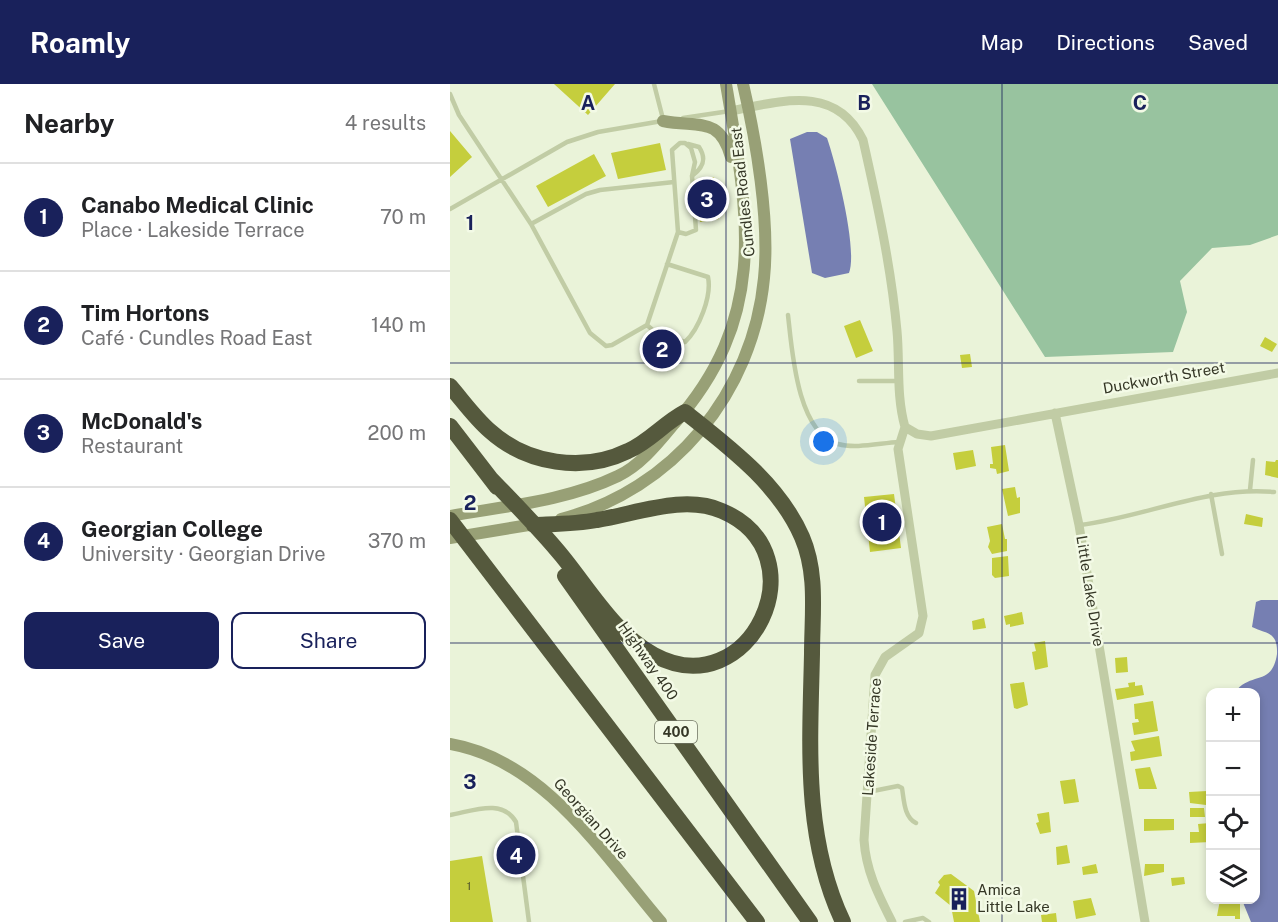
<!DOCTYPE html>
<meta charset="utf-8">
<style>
:root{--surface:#fff;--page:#f6f6f6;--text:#202124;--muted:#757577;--line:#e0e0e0;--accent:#19215b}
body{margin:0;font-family:"Public Sans",sans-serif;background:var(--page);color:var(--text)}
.controls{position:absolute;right:18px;bottom:18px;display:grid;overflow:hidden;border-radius:12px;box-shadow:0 3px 9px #0003}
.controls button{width:54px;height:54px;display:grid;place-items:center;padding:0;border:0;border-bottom:2px solid var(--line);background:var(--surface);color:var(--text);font:30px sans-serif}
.you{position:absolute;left:374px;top:358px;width:21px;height:21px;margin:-15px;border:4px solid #fff;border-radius:50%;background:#1a73e8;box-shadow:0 0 0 9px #1a73e833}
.badge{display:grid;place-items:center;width:39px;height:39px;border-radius:50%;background:var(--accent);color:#fff;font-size:20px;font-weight:700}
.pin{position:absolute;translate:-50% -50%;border:3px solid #fff;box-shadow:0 2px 6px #0006}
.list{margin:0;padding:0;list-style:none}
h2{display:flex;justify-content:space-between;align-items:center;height:78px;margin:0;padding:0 24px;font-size:26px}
h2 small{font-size:20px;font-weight:400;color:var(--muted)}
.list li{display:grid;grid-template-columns:39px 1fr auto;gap:18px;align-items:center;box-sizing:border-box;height:108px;padding:0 24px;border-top:2px solid var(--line)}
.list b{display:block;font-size:22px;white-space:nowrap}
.list p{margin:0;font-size:20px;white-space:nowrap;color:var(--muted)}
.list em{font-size:20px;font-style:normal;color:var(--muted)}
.actions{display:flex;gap:12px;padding:18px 24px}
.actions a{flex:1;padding:14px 0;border:2px solid var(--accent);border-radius:12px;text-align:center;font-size:21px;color:var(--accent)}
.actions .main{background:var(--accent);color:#fff}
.icon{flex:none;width:33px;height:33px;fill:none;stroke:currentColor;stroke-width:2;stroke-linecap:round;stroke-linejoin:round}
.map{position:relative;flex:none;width:828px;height:838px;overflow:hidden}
header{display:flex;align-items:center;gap:36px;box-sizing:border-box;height:84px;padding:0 30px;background:var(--accent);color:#fff}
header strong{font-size:28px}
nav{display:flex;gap:33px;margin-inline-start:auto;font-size:21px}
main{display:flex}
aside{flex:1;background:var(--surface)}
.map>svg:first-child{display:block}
</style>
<header>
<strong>Roamly</strong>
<nav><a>Map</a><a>Directions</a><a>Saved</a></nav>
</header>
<main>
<aside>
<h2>Nearby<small>4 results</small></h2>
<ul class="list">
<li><span class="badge">1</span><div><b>Canabo Medical Clinic</b><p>Place · Lakeside Terrace</p></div><em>70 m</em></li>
<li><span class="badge">2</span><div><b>Tim Hortons</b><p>Café · Cundles Road East</p></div><em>140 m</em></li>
<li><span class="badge">3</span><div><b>McDonald's</b><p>Restaurant</p></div><em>200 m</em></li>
<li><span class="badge">4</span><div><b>Georgian College</b><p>University · Georgian Drive</p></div><em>370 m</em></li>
</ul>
<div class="actions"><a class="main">Save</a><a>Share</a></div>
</aside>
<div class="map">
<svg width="828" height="838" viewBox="0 0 828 838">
<rect width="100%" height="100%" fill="#eaf3d9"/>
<!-- green -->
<path fill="#98c39f" d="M422 0H828V151L800 161 762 164 730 197 737 228 723 268 595 273Z"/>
<!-- water -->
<path fill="#767fb2" d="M357 48H367L377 54C386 80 408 165 399 189L375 194 362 189 340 55Z
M811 516H828V838H801L792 816H806V608H785C801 587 822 603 827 570 828 547 816 550 802 543L806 518Z"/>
<!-- building -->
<path fill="#c5ce3d" d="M104 0H165L138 31Z
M0 47 22 73 0 93Z
M210 59 216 86 168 95 161 69Z
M144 70 156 92 98 123 86 102Z
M264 93 269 135 250 138 244 96Z
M410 236 423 267 406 274 394 242Z
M204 253 226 260 220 278 199 271Z
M815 253 827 260 822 268 810 262Z
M520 270 522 283 512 284 510 271Z
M555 361 559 387 547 390 546 385 540 384V380H543L541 363Z
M523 366 526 382 506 386 503 369Z
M826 376H828V394L815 391 816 377 825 378Z
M565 403 567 414 570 413V429L558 432 552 405Z
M444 410 451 464 420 468 414 413Z
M796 430 813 434 812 443 794 440Z
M552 440 555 455H557V467L542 470 538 463 540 457 537 443Z
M558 472 559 492 545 494 542 491V474Z
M572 528 574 540 560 543V540L556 541 554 532Z
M534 534 536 544 523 546 522 537Z
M595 557 598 583 585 586 582 568 586 567 584 559Z
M677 573 678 588 666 589 665 574Z
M574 598 578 621 567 625 564 624 560 600Z
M685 598V602L692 601 694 611 667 616 665 605 679 603 678 599Z
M703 617 708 647 684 651 682 639 689 638 688 635H685L684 620Z
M709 652 712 672 681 677 680 668 685 667 681 657Z
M700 683 707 705H689L685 685Z
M625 695 629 718 614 720 610 697Z
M757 707 756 721 740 719 739 708Z
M740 724H754L755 733H740Z
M599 728 601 748 590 750 586 739 589 738 587 730Z
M694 735H724V746L694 747Z
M760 739V758L740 759V748H749L748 740Z
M617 761 620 779 607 781 606 763Z
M32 772 43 838H0V777Z
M646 780 648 789 633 791 632 783Z
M695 780H714V788L694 792Z
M501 790 524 807 530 838H504L501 822 485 809 490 801 488 798 494 791Z
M734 793 735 800 722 802 721 794Z
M641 814 646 831 626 835 623 817Z
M770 816H790V835H785V832H767Z
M606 829 607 838H592L591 831Z"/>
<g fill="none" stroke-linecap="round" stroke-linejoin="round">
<!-- service -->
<path stroke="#c1cca5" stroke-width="4.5" d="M204 0 213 35
M0 10 9 31 81 140 140 249 156 262 162 261 197 241 228 148 222 66 230 59H235L241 64
M233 34 280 27
M238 60 249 63C257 75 253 84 242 92
M0 125 117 58 148 48 212 37
M81 140 136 110 150 106 224 98
M228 148 236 150 246 146 242 92 245 78 241 64
M338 231C342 266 347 349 388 360 406 365 430 359 449 358
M197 241 206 249 235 258C249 245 262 212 258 193L217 180
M409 297H448
M800 406 803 376
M761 410 772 470
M630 441C696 433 756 402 824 408
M418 708 448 702 452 704C454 716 454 733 466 739
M0 731C23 727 52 714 66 738L79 838
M455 838 473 834 479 838"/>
<!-- minor -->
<path stroke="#c1cca5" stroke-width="9" d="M280 27C332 17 386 0 413 56 427 118 441 182 447 247 450 279 446 311 455 343
M605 329 629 441 695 838
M455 343 467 350 481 352 828 289
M442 838C428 810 416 787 414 756L425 591 435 573 469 549 473 532 448 365 455 343"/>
<!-- secondary -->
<path stroke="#98a076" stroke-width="12" d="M213 37C248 44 269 31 281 73
M0 432C56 422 116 417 168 392 191 381 208 359 224 340 320 232 298 130 276 0
M111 435C223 406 303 309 314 194 320 137 306 56 293 0
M0 454 91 439
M0 660C94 676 153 770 211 838"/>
<!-- motorway -->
<path stroke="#55593d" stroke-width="16" d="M0 302C13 317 25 334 40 347 77 380 133 389 178 367 199 358 214 339 235 328 279 363 329 400 352 453 368 490 362 531 362 570 360 662 353 753 393 838
M0 342 47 403
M41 395C65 420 90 445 112 472 139 505 165 550 204 571 300 623 373 470 272 427 234 410 186 430 147 436 126 440 105 440 84 441
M0 436 307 838
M115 492 360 838"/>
</g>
<!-- grid -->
<path fill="none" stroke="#19215b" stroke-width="1.5" stroke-opacity="0.55" d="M276 0V838M552 0V838M0 279H828M0 559H828"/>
<!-- icons -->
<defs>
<g id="building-bare" transform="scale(1.8)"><path d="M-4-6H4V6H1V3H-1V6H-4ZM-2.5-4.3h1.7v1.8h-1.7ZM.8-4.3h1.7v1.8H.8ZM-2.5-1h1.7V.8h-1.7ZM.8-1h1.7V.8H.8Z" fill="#19215b" stroke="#f3fae6" stroke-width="2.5" paint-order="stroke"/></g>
</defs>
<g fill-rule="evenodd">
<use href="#building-bare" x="509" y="815"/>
</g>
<g text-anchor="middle" stroke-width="5" stroke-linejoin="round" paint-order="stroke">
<!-- number labels -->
<g font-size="12" fill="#595d2c">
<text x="19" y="806">1</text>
</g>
<!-- shield labels -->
<rect fill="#f3fae6" stroke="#6e7260" stroke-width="1.5" x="205" y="637" width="42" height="22" rx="4.5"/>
<g font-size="14" font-weight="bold" fill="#353726">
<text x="226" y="653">400</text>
</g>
<!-- street labels -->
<g font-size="15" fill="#353726" stroke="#f3fae6">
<text transform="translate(293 108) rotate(-96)" y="5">Cundles Road East</text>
<text transform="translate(714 294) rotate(-10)" y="5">Duckworth Street</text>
<text transform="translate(640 507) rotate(81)" y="5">Little Lake Drive</text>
<text transform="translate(198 577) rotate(55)" y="5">Highway 400</text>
<text transform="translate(422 653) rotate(-86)" y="5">Lakeside Terrace</text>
<text transform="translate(141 735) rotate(48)" y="5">Georgian Drive</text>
</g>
<!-- poi labels -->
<g font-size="15" fill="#353726" stroke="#f3fae6" text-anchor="start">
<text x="527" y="811">Amica<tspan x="527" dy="17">Little Lake</tspan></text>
</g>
</g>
<g font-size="20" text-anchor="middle" font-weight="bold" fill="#19215b" stroke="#f3fae6" stroke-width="5" stroke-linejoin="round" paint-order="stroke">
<text x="138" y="26">A</text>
<text x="414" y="26">B</text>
<text x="690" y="26">C</text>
<text x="20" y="146">1</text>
<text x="20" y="426">2</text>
<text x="20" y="705">3</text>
</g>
</svg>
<div class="controls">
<button>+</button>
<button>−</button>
<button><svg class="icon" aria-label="locate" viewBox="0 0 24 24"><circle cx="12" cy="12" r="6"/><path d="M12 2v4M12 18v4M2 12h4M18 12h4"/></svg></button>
<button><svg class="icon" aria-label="layers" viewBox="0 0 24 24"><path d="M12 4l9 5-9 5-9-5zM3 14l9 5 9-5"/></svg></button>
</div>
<div class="you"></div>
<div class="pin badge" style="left:432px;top:438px">1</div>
<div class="pin badge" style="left:212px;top:265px">2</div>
<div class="pin badge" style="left:257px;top:115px">3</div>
<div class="pin badge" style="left:66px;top:771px">4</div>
</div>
</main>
